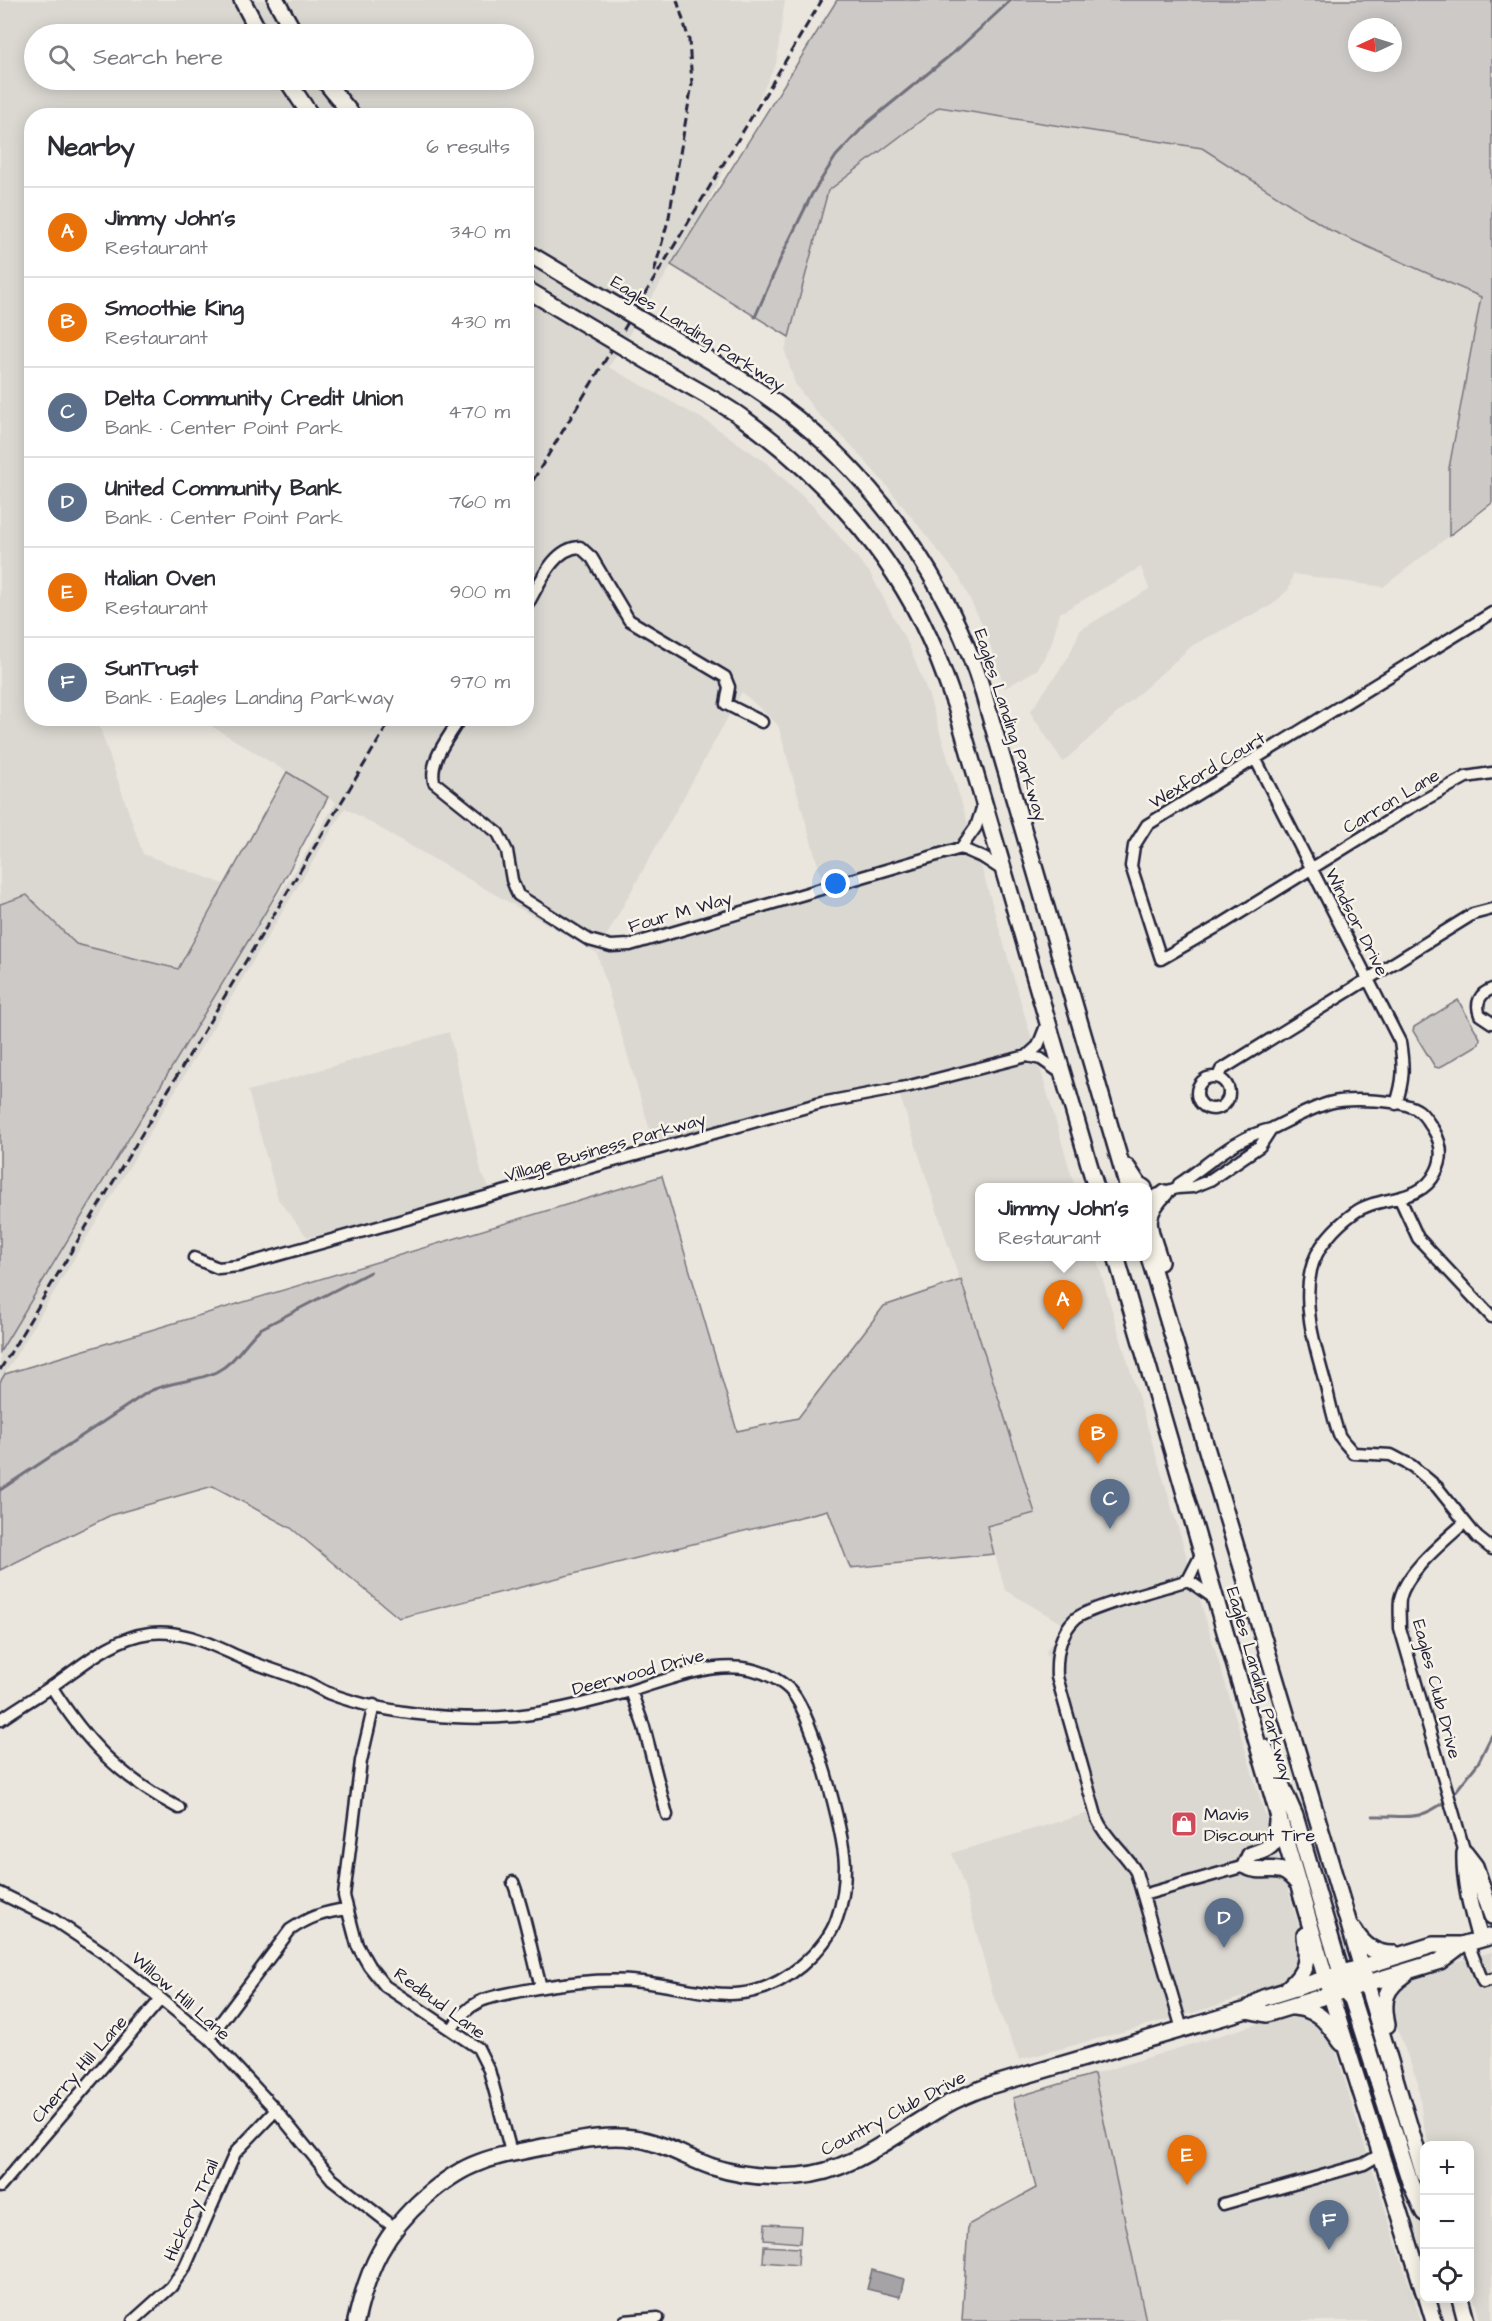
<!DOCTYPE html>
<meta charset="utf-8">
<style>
:root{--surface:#fff;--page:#f7f7f7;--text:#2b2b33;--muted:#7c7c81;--line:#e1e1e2;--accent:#ea580c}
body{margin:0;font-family:"Architects Daughter",sans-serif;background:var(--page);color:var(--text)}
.controls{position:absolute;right:18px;bottom:18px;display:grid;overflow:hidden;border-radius:12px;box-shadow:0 3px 15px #0003}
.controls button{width:54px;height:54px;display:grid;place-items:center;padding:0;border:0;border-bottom:2px solid var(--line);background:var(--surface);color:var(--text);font:30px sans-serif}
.compass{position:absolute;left:1348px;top:18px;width:54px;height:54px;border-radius:50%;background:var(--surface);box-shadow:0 3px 15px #0003;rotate:266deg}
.you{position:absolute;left:836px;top:884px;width:21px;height:21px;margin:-15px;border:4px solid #fff;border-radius:50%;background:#1a73e8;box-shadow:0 0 0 9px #1a73e833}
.badge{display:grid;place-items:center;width:39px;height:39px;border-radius:50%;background:var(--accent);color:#fff;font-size:20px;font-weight:700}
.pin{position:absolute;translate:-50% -50px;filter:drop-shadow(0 2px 3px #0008)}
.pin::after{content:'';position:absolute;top:32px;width:21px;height:18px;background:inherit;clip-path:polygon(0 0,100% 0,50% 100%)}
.popup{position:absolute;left:975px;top:1183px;width:177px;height:78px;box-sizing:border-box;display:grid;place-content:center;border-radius:12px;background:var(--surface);filter:drop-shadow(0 2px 4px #0005);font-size:20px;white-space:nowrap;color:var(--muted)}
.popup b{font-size:22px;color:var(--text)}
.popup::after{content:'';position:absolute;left:50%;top:100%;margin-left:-12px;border:12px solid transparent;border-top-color:var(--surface)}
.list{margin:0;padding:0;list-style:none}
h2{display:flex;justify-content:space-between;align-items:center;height:78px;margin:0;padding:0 24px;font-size:26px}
h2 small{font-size:20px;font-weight:400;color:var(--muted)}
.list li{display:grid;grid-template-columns:39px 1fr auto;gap:18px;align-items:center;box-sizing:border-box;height:90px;padding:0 24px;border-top:2px solid var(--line)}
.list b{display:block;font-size:22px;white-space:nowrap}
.list p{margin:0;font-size:20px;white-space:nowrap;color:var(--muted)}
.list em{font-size:20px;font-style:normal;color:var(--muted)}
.icon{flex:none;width:33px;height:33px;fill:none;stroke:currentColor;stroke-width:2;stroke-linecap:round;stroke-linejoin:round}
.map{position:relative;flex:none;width:1492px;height:2321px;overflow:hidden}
.search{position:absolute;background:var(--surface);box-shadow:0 3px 15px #0003;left:24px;top:24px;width:510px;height:66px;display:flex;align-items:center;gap:15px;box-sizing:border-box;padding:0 21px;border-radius:33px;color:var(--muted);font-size:22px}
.panel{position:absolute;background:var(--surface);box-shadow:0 3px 15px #0003;left:24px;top:108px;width:510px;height:618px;border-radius:24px}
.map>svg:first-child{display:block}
</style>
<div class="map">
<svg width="1492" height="2321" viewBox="0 0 1492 2321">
<rect width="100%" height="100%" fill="#eae6de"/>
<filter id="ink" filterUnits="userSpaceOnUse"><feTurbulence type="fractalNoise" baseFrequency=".0167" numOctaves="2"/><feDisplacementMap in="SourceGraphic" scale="12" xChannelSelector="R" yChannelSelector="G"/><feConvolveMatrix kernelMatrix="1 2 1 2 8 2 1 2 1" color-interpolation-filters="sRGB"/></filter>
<g filter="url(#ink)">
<!-- built -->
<path fill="#dbd8d2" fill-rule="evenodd" d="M0 0H785L776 64 696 226 609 367 708 422 768 464 815 508 870 573 909 646 928 693 984 876 1075 1187 979 1188V1256L1096 1257 1304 1943 1301 1966 1278 1986 1196 2012 1019 2060 994 1998 964 1886 952 1853 1092 1812 1046 1651 1064 1625 1005 1590 987 1526 1035 1513 896 1084 658 1157 597 953 345 808 0 1382V1352L260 921 296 870 336 802 200 719 526 718V116H32V718L97 719 143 854 224 884 178 970 76 944 27 895 0 904ZM34 34H524V80H34ZM742 692 778 725 825 890 597 953Z
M939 107 1202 148 1330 230 1481 297 1449 468V536L1383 587 1293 574 1289 589 1272 605 1193 645 1063 762 1030 712 1069 656 1080 630 1149 589 1141 567 1060 613 1051 645 1038 669 1005 688 984 628 959 577 886 485 850 444 817 413 795 384 785 351 827 191Z
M449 1032 482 1174 496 1200 307 1237 278 1199 248 1091Z
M1492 1952V2321H1480L1470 2284V2146L1429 2145 1423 2123 1418 2083 1396 2026 1391 2001 1399 1982 1447 1964Z
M1299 2011 1328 2024 1356 2118 1421 2321H1146L1094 2074Z"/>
<!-- green -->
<path fill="#cdc9c6" stroke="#787680" stroke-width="1.5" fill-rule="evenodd" d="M837 0H1492V503L1449 536V468L1481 297 1330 230 1202 148 939 107 828 191 789 337 671 265ZM1357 27H1393V63H1357Z
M287 772 328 797 277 893 0 1352V904L27 895 76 944 178 969Z
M1458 1000 1480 1038 1479 1044 1439 1068 1435 1067 1413 1031 1414 1027Z
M662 1176 737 1431 798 1418 884 1306 961 1280 1035 1513 987 1526 994 1554 850 1568 828 1510 399 1618 291 1528 213 1486 111 1515 0 1570V1382L5 1374Z
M1094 2074 1146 2321H962L968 2225 1036 2188 1013 2098Z
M765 2224 801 2226 800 2243 764 2240Z
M764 2246 799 2248 798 2265 763 2262Z"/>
<!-- water -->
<path fill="#a6a3a6" stroke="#716f7b" stroke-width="1.5" d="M872 2270 904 2279 900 2297 867 2289Z"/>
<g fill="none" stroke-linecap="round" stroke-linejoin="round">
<!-- stream -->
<path stroke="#716f7b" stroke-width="3" d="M755 317 783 253 812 194 836 156 867 123 959 48 1011 0
M0 1490 148 1392C171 1380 194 1383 216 1372 236 1362 244 1343 260 1329L370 1272
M1452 1796 1478 1763 1492 1735
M1373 1816C1407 1815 1417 1823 1447 1800"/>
<!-- street casing -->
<g stroke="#22223b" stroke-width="15">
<path id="street" d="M526 607C539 586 552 548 580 547L592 558 629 620 725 677 729 687 726 704 762 722
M1492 613 1147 825 1134 846 1131 866 1161 959 1222 924 1406 810 1466 777 1492 773
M460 718C449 738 429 759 434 782L498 833 507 851 512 880 518 895 589 940 611 946 630 945 961 848 976 827 984 802
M1256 760 1400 1042C1404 1067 1404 1080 1396 1104
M961 848 984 858 1004 871
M1492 989C1480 993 1475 1003 1480 1015L1492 1023
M1027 1056 1038 1046 1047 1023
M1197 1093a16 16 0 1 1 32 0a16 16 0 1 1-32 0Z
M1218 1077 1221 1070 1473 914 1492 909
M1271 1129C1290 1120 1309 1109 1329 1103 1347 1098 1404 1099 1419 1111 1424 1115 1429 1123 1433 1129 1441 1142 1444 1157 1436 1172 1420 1205 1380 1194 1354 1213 1336 1226 1316 1247 1311 1270 1302 1309 1316 1349 1326 1386 1330 1402 1333 1419 1339 1435 1342 1441 1349 1447 1353 1453L1391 1455 1412 1466 1437 1487 1477 1537 1492 1549
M1147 1198 1177 1188 1193 1187 1210 1180 1260 1146 1271 1129C1237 1136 1207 1165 1179 1184L1177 1188
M1400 1199 1418 1238 1492 1317
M194 1258 218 1268 239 1266 821 1103 906 1087 1027 1056 1041 1059 1061 1073
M1465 1522C1445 1541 1406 1571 1400 1599 1399 1608 1400 1619 1400 1628L1465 1853
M1188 1580 1215 1599
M51 1686C86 1742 120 1777 179 1808
M631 1691 644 1727 667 1815
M374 1705 361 1761 344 1896 357 1945 369 1966 385 1986 478 2048 489 2070 511 2152
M0 1720C17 1708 34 1698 51 1687 82 1666 111 1638 150 1633 184 1629 214 1646 244 1659 263 1667 282 1672 301 1680 310 1683 319 1689 328 1693 385 1715 471 1723 531 1714 564 1709 595 1701 627 1692 672 1679 729 1652 774 1678 779 1681 788 1687 792 1692 813 1718 844 1831 845 1865 845 1882 843 1902 837 1918 831 1937 816 1953 801 1966 746 2012 705 1989 642 1982 601 1978 562 1983 521 1991 489 1997 469 1999 452 2029
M513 1882C526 1916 531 1952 541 1987
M0 1893 51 1918 108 1956 209 2038 276 2110 332 2179 395 2228
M1143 1895 1245 1866
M1468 1943 1483 1982 1492 1979
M1182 2029 1136 1872C1125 1852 1106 1840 1097 1819L1057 1677C1056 1657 1059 1635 1074 1620 1087 1607 1165 1588 1188 1580L1203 1551
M209 2038 290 1930C309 1917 324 1912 347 1909
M0 2187 160 2000
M1223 2204 1364 2164 1381 2154
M133 2321 171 2287 185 2267 235 2153 276 2110
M625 2321 658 2318"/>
</g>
<!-- secondary casing -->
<g stroke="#22223b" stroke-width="20">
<path id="secondary" d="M242 0 260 34
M276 0 295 34
M287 80 311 116
M324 80 353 116
M526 252 583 286
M526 289 568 314
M682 344C717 364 751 384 783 408 875 477 949 582 983 692L1128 1188
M666 372C692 388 720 401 744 419 820 474 889 549 928 635 939 658 947 683 956 707L1096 1188
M1127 1167 1138 1184 1144 1188
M1147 1250 1424 2175
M1116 1256C1188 1496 1254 1737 1325 1976 1357 2082 1392 2187 1424 2292
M1160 1262C1151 1230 1139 1219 1165 1193
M1265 1748 1295 1816 1341 1973 1347 1981 1366 1983
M1277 1821C1275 1846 1274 1847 1250 1855L1245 1866C1268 1877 1278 1858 1298 1884
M1465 1853C1464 1883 1472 1910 1480 1939
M1465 1853 1475 1866 1492 1916
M1354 1930C1363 1946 1376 1955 1395 1954
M1328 1980 1344 1990 1352 1999 1410 2182 1424 2213
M1288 1988C1308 1971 1308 1959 1305 1935
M1294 2007C1321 2010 1327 2023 1342 2043
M1247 2010 1266 2014 1440 1961 1461 1945
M1387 2025C1382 2000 1384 1989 1406 1974
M1427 2298 1434 2321
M1460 2298 1466 2321
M356 2321C368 2268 384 2233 425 2197 440 2184 454 2173 473 2165 496 2155 519 2152 543 2147 573 2142 603 2134 633 2138 662 2142 686 2158 713 2167 741 2176 770 2178 798 2176 854 2172 897 2132 944 2106 958 2098 973 2092 989 2086L1247 2010 1263 1998 1433 1945H1461L1492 1936"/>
</g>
<!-- street -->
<use href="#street" stroke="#f7f3e8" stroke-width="10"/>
<!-- secondary -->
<use href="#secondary" stroke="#f7f3e8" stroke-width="15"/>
<!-- rail -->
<path stroke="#22223b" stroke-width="3" stroke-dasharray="9 4.5" stroke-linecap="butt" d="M654 272 669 217 692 84 689 40 677 0
M526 492 822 0
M0 1370 392 718"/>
<!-- secondary-bridge casing -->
<g stroke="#22223b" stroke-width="20" stroke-linecap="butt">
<path id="secondary-bridge" d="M583 286 682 344
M568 314 666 372"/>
</g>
<!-- secondary-bridge -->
<use href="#secondary-bridge" stroke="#f7f3e8" stroke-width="15"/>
</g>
</g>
<!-- icons -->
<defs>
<g id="shop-square" transform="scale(1.35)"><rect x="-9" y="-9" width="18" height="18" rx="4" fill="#d1495b" stroke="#f7f3e8"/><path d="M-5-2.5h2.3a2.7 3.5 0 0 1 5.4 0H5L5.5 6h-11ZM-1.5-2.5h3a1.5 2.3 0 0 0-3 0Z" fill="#fff"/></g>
</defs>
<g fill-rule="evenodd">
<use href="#shop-square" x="1184" y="1824"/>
</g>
<g text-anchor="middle" stroke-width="5" stroke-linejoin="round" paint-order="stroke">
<!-- street labels -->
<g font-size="18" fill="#22223b" stroke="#f7f3e8">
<text transform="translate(698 333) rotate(32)" y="6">Eagles Landing Parkway</text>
<text transform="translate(1011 725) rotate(72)" y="6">Eagles Landing Parkway</text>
<text transform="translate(1207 770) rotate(-31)" y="6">Wexford Court</text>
<text transform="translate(1391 801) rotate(-31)" y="6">Carron Lane</text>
<text transform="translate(680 912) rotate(-16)" y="6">Four M Way</text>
<text transform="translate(1357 922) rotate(63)" y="6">Windsor Drive</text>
<text transform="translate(605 1147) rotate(-16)" y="6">Village Business Parkway</text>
<text transform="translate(638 1672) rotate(-15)" y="6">Deerwood Drive</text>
<text transform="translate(1260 1684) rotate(74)" y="6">Eagles Landing Parkway</text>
<text transform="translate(1437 1689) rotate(75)" y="6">Eagles Club Drive</text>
<text transform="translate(181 1996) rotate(41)" y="6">Willow Hill Lane</text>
<text transform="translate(440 2003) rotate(36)" y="6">Redbud Lane</text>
<text transform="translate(79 2069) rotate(-49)" y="6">Cherry Hill Lane</text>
<text transform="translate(893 2113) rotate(-28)" y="6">Country Club Drive</text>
<text transform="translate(191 2210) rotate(-66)" y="6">Hickory Trail</text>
</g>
<!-- poi labels -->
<g font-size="18" fill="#22223b" stroke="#f7f3e8" text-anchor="start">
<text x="1204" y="1820">Mavis<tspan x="1204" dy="21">Discount Tire</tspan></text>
</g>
</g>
</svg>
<div class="controls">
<button>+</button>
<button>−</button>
<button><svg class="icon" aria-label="locate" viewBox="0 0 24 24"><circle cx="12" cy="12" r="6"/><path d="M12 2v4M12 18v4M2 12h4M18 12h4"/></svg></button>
</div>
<svg class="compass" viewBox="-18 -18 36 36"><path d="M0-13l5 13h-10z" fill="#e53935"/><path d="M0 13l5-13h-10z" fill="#7c7c81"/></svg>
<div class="you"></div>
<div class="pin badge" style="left:1063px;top:1330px;background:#e8710a">A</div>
<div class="popup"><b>Jimmy John's</b>Restaurant</div>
<div class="pin badge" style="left:1098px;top:1464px;background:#e8710a">B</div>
<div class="pin badge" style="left:1110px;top:1529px;background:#5c6f8a">C</div>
<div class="pin badge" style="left:1224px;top:1948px;background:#5c6f8a">D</div>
<div class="pin badge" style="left:1187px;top:2185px;background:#e8710a">E</div>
<div class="pin badge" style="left:1329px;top:2250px;background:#5c6f8a">F</div>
<div class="search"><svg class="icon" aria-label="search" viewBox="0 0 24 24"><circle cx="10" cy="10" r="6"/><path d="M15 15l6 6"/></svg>Search here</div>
<section class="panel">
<h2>Nearby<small>6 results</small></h2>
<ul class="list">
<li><span class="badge" style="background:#e8710a">A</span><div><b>Jimmy John's</b><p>Restaurant</p></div><em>340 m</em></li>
<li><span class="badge" style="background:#e8710a">B</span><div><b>Smoothie King</b><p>Restaurant</p></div><em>430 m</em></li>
<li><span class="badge" style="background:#5c6f8a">C</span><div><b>Delta Community Credit Union</b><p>Bank · Center Point Park</p></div><em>470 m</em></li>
<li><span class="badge" style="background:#5c6f8a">D</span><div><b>United Community Bank</b><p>Bank · Center Point Park</p></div><em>760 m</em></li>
<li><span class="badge" style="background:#e8710a">E</span><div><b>Italian Oven</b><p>Restaurant</p></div><em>900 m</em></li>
<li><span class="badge" style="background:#5c6f8a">F</span><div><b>SunTrust</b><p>Bank · Eagles Landing Parkway</p></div><em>970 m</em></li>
</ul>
</section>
</div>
